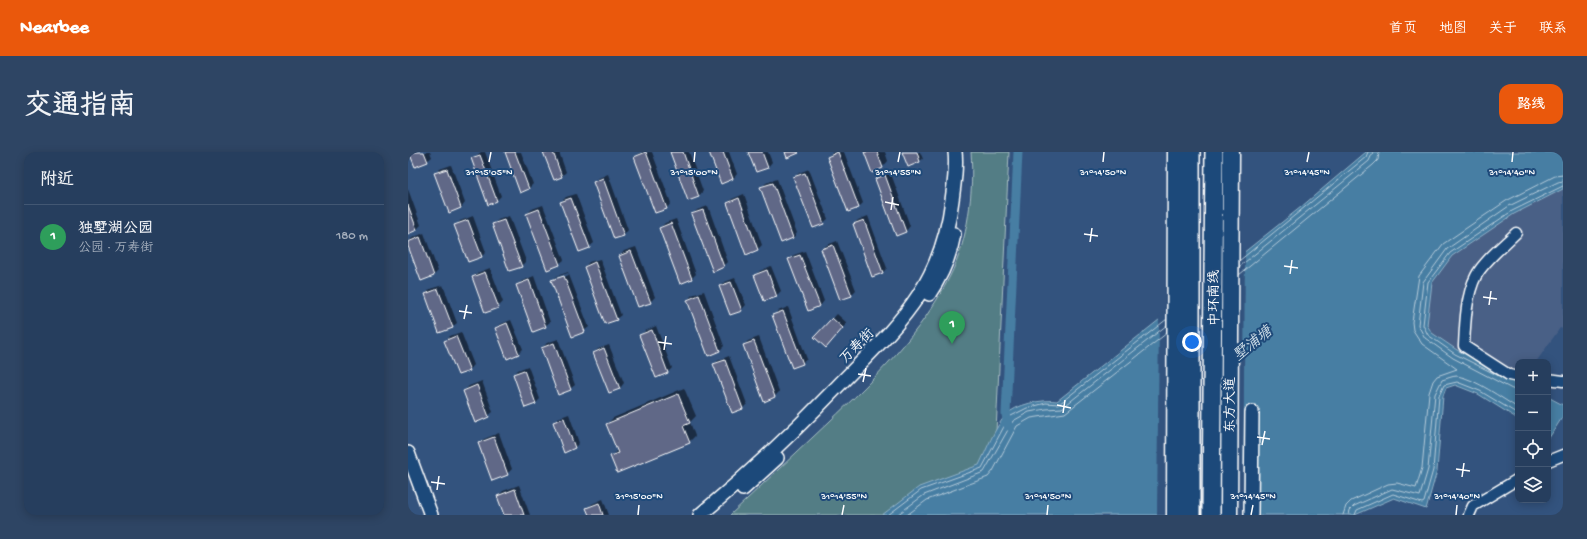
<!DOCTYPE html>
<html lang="zh">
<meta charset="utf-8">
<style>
:root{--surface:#263e5e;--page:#2e4564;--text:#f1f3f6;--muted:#a4aebc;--line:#425773;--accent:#ea580c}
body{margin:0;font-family:"Gochi Hand","LXGW WenKai TC",sans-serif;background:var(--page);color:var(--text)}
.controls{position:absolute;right:12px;bottom:12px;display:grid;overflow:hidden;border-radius:8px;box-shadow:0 2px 10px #0003}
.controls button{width:36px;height:36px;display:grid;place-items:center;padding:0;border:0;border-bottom:1px solid var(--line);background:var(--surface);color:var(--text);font:20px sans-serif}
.you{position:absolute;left:784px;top:190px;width:14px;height:14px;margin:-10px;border:3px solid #fff;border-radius:50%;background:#1a73e8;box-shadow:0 0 0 6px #1a73e833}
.badge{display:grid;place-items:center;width:26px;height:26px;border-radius:50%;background:var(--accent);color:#fff;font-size:13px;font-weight:700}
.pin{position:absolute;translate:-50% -33px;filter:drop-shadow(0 1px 2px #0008)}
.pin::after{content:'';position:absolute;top:21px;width:14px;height:12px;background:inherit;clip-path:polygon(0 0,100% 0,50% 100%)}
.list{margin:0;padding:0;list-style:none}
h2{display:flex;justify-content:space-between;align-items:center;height:52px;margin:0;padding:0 16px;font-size:17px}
h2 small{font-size:13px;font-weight:400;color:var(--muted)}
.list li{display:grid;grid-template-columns:26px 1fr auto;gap:12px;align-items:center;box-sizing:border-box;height:64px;padding:0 16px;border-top:1px solid var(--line)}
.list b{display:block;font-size:15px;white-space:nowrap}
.list p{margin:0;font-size:13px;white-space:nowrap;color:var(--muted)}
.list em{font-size:13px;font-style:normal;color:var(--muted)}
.icon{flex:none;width:22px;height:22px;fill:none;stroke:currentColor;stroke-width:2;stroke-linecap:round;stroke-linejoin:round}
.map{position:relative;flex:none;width:1155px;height:363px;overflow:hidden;border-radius:12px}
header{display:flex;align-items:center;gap:24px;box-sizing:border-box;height:56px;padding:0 20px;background:var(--accent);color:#fff}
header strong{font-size:19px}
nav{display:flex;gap:22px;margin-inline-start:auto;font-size:14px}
.intro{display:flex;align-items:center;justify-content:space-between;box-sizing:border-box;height:96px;padding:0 24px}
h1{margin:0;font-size:28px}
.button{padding:10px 18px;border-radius:12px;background:var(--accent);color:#fff;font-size:14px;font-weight:700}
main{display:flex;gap:24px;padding:0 24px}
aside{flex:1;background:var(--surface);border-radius:12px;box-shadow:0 2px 10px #0003}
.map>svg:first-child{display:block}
</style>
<header>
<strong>Nearbee</strong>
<nav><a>首页</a><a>地图</a><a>关于</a><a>联系</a></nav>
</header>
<div class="intro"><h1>交通指南</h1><a class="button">路线</a></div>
<main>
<aside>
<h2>附近<small></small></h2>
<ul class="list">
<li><span class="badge" style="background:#2e9e5b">1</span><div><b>独墅湖公园</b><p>公园 · 万寿街</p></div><em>180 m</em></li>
</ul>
</aside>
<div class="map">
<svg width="1155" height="363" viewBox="0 0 1155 363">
<rect width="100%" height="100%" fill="#33537e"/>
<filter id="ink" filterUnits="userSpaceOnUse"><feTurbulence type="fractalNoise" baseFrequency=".025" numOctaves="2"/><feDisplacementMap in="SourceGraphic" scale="8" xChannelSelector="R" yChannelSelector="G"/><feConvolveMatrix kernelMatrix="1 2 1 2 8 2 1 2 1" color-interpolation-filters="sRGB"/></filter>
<g filter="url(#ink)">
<!-- built -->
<path fill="#496086" d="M1155 37V177L1152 176 1128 210H1110V229L1049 198 1024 181 1019 173 1024 131 1044 104 1106 62Z"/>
<!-- green -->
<path fill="#527d85" stroke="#a8bec2" d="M563 0H601L588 280 593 307 537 363H322C355 332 388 301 421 270 466 227 514 181 542 124 560 89 566 39 563 0Z"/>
<!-- water -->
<path fill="#477ea3" stroke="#91b2c8" d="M958 0H1155V37L1106 62 1044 104 1024 131 1019 173 1024 181 1049 198 1110 229V267L1070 242 1047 233 1038 236 1035 244 1029 319 1018 357 986 346 947 363H474L511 335 571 313C579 297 586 277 597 264 607 252 635 247 649 249L893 55Z
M1140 245 1155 253V264L1141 286Z"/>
<!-- pier -->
<path fill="#33537e" d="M837 97 835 363H749L751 165Z"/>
<!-- shadow -->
<path fill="#0007" fill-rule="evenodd" d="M2 0H22L24 5 19 9Z
M73 0H77L93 44 89 48 64 7Z
M98 0H113L125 32 121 36Z
M136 0H151L158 20 154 24Z
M244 0 263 51 259 56 247 60 227 5 234 0Z
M263 0H281L295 39 291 44 280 48Z
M302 0H321L329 22 325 27Z
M341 0H360L364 10 360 15 348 19Z
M425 0H436L455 51 451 55 420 5Z
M457 0H477L480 9 474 16Z
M495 0H512L515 7 500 14Z
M43 13 57 51 53 56 27 22 32 17Z
M401 17 420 67 415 71 387 25 391 21Z
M482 19 502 74 498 79 488 82 468 27 473 23Z
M200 22 220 78 216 83 207 86 186 30 191 26Z
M369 27 389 81 385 86 353 36 358 31Z
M0 37 13 73 9 77 0 81Z
M168 42 186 91 181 95 153 50 158 45Z
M336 42 354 93 350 97 338 101 320 51 324 47Z
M135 53 156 108 151 112 119 62 124 57Z
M300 54 320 110 316 114 306 118 285 62 289 58Z
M65 64 78 100 74 104 61 109 48 74 52 69Z
M101 64 118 109 113 114 85 73 90 68Z
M460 64 479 116 475 120 465 124 446 72 450 68Z
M268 67 288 122 284 126 272 131 252 76 257 71Z
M16 81 30 119 26 123 0 91 4 86Z
M429 89 448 138 443 143 414 97 419 93Z
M228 95 247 145 242 150 212 104 216 99Z
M397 99 416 149 412 154 381 108 386 103Z
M192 107 213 163 208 167 177 115 181 110Z
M363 114 373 139 368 144 347 123 352 119Z
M82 116 95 150 90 155 65 125 69 121Z
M160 120 181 175 176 179 144 129 149 124ZM160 121 161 123 148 128V125Z
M126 124 142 170 137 174 110 133 114 129Z
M327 126 338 153 333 158 312 134 317 130Z
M35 133 49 171 44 175 18 142 22 137Z
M296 139 316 194 312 198 280 148 284 143Z
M380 155 399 207 394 211 366 164 370 159Z
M429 162 439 171 422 190 408 185Z
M103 168 115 197 110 202 88 176 93 172Z
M248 174 264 216 260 220 249 225 233 183 237 179Z
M53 180 66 213 61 218 38 189 42 184Z
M351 185 371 240 366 245 336 193 340 189Z
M150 187 167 233 162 237 134 196 139 191Z
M201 193 216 231 212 236 202 240 186 201 190 197Z
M321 204 339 252 335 256 306 212 311 208Z
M120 214 132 247 128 251 118 255 106 222 110 218Z
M74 229 85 260 80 264 56 239 61 234Z
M276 236 288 264 282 270 287 284 281 290 203 305 209 298 199 272 205 266Z
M161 262 171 291 167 295 156 299 146 270 150 266Z
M91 281 104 317 99 322 71 291 76 287Z
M111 333 122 363H97L90 344 95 339Z
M195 347 201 363H182L180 356 184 352Z"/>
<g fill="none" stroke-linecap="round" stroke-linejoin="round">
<!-- shore -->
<path stroke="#b5cbda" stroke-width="1" d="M831 109 958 5 960 0
M831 115 961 9 965 0
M831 123 965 13 970 8 971 0
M1095 226 1047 202 1020 183 1015 173 1020 130 1042 101 1104 59 1155 34
M1110 238 1104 237 1045 206 1017 186 1010 173 1015 130 1039 97 1101 54 1150 30 1155 29
M480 363 513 338 574 316 601 265 619 256 638 251 651 252 759 167
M489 363 516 343 576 320 605 269 621 260 638 257 654 256 759 173
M499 363 519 348 580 325 585 319 609 274 623 266 657 261 759 181
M935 363 938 354 943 349 980 332 989 331 1008 336 1014 316 1021 241 1025 229 1029 224 1049 217 1014 192 1005 178 1004 170 1011 124 1035 92 1098 49 1147 24 1155 23
M941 363 942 358 946 354 984 337 1012 344 1020 317 1027 242 1034 228C1038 227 1044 224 1049 224 1068 227 1093 246 1110 256
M947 363 949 358 985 342 1014 351 1016 350 1025 318 1031 244 1036 233 1049 230 1072 239 1110 262"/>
<!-- canal -->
<path stroke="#477ea3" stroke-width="9" d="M600 274 598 262 610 0"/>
</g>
<!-- building -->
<path fill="#616887" stroke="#fff" d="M1 0H16L20 10 7 15Z
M97 0H107L121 37 112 41Z
M135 0H145L154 25 146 28Z
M238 0 259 57 247 61 226 5Z
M262 0H275L291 45 280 49Z
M301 0H315L325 27 313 32Z
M340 0H354L360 16 348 20Z
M377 0H390L391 1 379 6Z
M430 0 451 56 440 60 419 5Z
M456 0H469L475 16 464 21Z
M494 0H509L512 10 500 15Z
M72 3 89 49 80 53 63 6Z
M39 17 53 56 41 61 26 21Z
M397 21 416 72 405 76 385 25Z
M477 23 498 80 488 84 467 27Z
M195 26 216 84 206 87 185 30Z
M365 31 385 86 373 91 352 35Z
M163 46 182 96 171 100 152 50Z
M331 46 350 98 338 103 319 51Z
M0 53 9 78 0 82Z
M131 57 152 113 139 118 118 62Z
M295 58 316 115 305 120 283 62Z
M60 68 74 105 60 110 46 73Z
M96 68 114 115 101 119 84 72Z
M456 68 475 121 464 125 445 72Z
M263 71 284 127 272 132 251 76Z
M12 85 26 124 13 129 0 94V90Z
M425 93 444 144 432 148 413 97Z
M223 99 243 151 230 155 211 104Z
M392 103 412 154 400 159 380 107Z
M187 110 209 168 197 172 176 115Z
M359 118 369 145 356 149 346 123Z
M77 120 91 156 77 161 64 125Z
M156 124 177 180 164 185 143 128Z
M121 128 138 175 125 180 108 133Z
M323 130 334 159 322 163 311 134Z
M30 137 45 176 31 181 17 142Z
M291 143 312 199 300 204 279 148Z
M375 159 395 212 384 216 364 163Z
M424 166 435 176 418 196 406 185Z
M99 171 111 202 99 207 87 176Z
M244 178 260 221 248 226 231 183Z
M48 184 62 219 50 223 36 189Z
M346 189 367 245 356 250 335 193Z
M146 191 163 238 150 243 133 196Z
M196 196 212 237 201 241 185 201Z
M317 208 335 257 324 261 305 212Z
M116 218 128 252 117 256 105 222Z
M69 233 81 265 67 271 55 239Z
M270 242 282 271 275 274 282 291 209 321 202 304 210 301 198 272Z
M156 266 167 296 156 301 145 270Z
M86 285 100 323 84 329 70 291Z
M107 337 116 363H96L89 344Z
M191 351 195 363H181L178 356Z"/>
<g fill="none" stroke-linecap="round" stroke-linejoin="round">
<!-- minor casing -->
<g stroke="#fff" stroke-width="13">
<path id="minor" d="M1108 81C1096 93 1076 109 1068 124 1058 143 1057 172 1056 194L1101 223 1110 225
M1140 227 1155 229
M1140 309 1155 303
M1061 363 1065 354 1110 327"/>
</g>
<!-- tertiary casing -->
<g stroke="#fff" stroke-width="16">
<path id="tertiary" d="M521 142C534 123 542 104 546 82
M0 301 23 363
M335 337 369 306
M292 363C340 323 386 280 429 235 488 174 533 137 544 48 546 33 549 16 547 0
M843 363 844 260"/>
</g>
<!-- primary casing -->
<g stroke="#fff" stroke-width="19">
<path id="primary" d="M767 363 768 0
M821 363 823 0"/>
</g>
<!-- trunk casing -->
<g stroke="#fff" stroke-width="20">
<path id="trunk" d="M783 0V363
M803 363 806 0"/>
</g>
<!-- minor -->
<use href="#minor" stroke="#1f4a7a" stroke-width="10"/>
<!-- tertiary -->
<use href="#tertiary" stroke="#1f4a7a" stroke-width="13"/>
<!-- primary -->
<use href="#primary" stroke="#1f4a7a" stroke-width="16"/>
<!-- trunk -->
<use href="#trunk" stroke="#1f4a7a" stroke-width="17"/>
</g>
</g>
<!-- ticks -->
<path fill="none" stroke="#fff" stroke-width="1.5" d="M81 10 83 0M286 10 287 0M490 10 492 0M695 10 696 0M899 10 901 0M1104 10 1105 0M477 50 491 53M483 58 485 45M676 82 690 84M682 90 684 76M876 114 890 116M882 122 884 108M1075 145 1089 147M1081 153 1083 139M51 159 64 161M56 167 59 153M250 190 264 192M256 198 258 184M450 222 463 224M455 230 458 216M649 253 663 256M655 261 657 248M849 285 862 287M854 293 857 279M1048 317 1062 319M1054 325 1056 311M23 330 37 332M29 338 31 324M230 363 231 353M434 363 436 353M639 363 640 353M843 363 845 353M1048 363 1049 353"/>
<g text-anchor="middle" stroke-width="4" stroke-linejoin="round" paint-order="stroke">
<!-- street labels -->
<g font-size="14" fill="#fff" stroke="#1f4a7a">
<text transform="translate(805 146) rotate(-90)" y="5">中环南线</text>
<text transform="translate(448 193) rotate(-45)" y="5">万寿街</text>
<text transform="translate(821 253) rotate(-90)" y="5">东方大道</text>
</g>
<!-- water labels -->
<g font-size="15" font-style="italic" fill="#d1dfe8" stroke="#1f4a7a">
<text transform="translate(844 191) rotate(-39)" y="5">墅浦塘</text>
</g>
</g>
<g font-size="10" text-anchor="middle" fill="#fff" stroke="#1f4a7a" stroke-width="4" stroke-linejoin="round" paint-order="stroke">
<text x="81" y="23">31°15'05"N</text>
<text x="286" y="23">31°15'00"N</text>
<text x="490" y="23">31°14'55"N</text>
<text x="695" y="23">31°14'50"N</text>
<text x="899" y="23">31°14'45"N</text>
<text x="1104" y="23">31°14'40"N</text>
<text x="231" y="347">31°15'00"N</text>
<text x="436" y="347">31°14'55"N</text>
<text x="640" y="347">31°14'50"N</text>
<text x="845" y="347">31°14'45"N</text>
<text x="1049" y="347">31°14'40"N</text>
</g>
</svg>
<div class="controls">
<button>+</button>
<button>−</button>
<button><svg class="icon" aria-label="locate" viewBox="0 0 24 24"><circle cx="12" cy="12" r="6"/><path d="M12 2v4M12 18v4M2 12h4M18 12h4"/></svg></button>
<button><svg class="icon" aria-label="layers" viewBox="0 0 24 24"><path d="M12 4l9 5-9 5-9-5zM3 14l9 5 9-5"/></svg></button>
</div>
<div class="you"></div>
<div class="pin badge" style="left:544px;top:192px;background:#2e9e5b">1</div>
</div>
</main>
